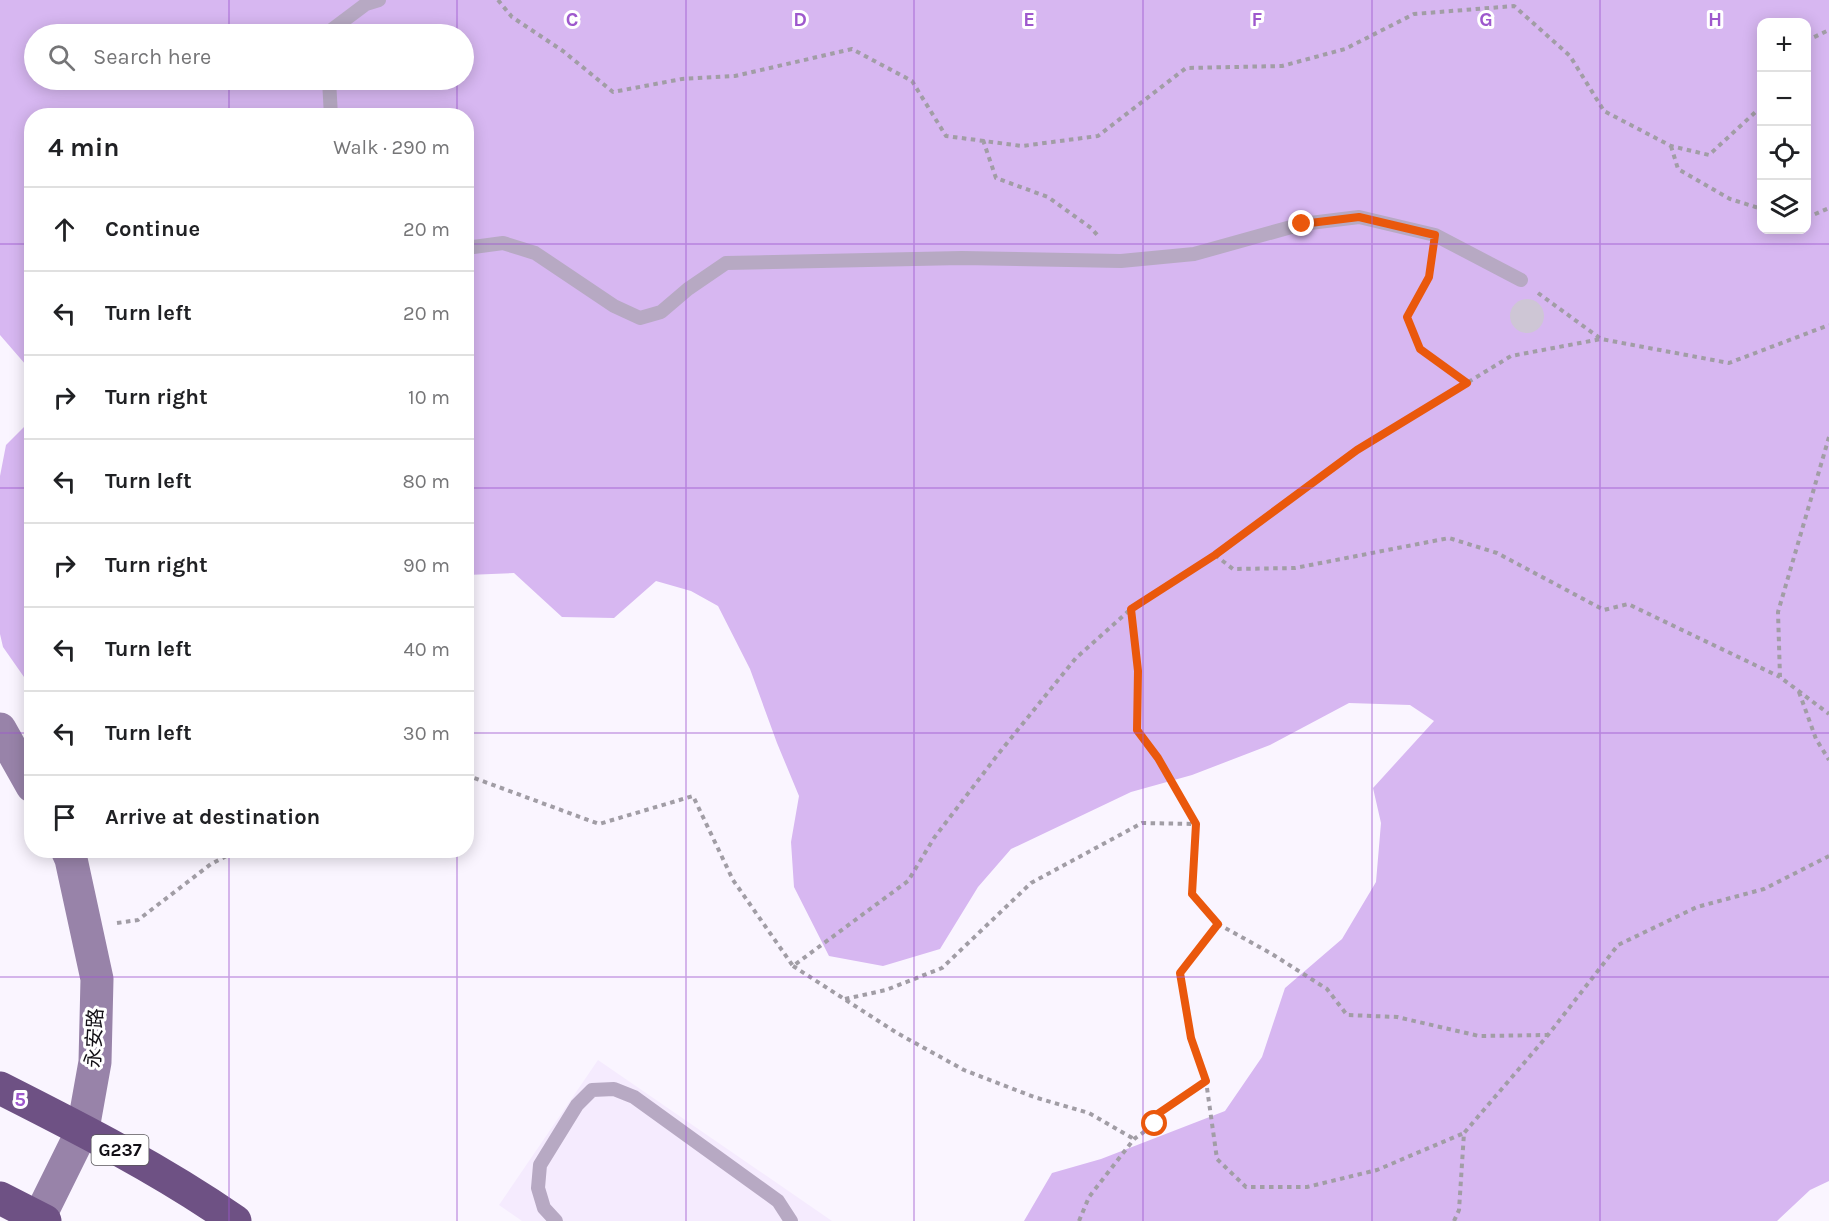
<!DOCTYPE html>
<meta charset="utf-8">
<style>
:root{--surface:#fff;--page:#f6f6f6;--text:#202124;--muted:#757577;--line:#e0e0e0}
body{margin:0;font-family:Karla,"Noto Sans SC",sans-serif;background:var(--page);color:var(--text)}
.controls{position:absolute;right:18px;top:18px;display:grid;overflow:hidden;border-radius:12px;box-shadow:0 3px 15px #0003}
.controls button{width:54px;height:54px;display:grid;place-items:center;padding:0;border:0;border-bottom:2px solid var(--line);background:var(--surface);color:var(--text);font:30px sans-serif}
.stop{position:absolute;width:18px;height:18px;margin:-14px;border:4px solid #ea580c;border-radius:50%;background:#fff}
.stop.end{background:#ea580c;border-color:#fff;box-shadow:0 2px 6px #0008}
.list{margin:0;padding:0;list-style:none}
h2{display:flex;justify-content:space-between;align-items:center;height:78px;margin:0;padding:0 24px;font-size:26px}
h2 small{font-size:20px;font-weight:400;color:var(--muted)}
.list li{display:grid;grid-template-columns:39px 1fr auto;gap:18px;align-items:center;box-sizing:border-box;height:84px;padding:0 24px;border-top:2px solid var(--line)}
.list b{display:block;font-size:22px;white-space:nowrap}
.list em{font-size:20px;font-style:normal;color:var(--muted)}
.icon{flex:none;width:33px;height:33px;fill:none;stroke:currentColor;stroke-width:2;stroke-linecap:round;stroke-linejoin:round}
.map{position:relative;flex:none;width:1829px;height:1221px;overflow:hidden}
.search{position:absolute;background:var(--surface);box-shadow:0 3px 15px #0003;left:24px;top:24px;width:450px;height:66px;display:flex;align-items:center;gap:15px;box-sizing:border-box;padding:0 21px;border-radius:33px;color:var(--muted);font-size:22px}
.panel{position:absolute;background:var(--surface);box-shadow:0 3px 15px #0003;left:24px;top:108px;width:450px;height:750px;border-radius:24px}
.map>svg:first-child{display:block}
</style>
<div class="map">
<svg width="1829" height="1221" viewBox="0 0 1829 1221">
<rect width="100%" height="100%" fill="#faf5ff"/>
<!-- built -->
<path fill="#f5ebfe" d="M598 1060 832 1221H522L499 1205Z"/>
<!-- forest -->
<path fill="#d7b7f1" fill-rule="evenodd" d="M0 0H1829V1181L1810 1190 1777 1221H1024L1052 1173 1101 1159 1225 1111 1262 1057 1285 988 1342 939 1376 882 1381 823 1373 788 1434 721 1410 705 1349 703 1270 745 1192 775 1131 792 1011 849 978 887 940 949 883 966 829 956 794 887 791 842 799 796 777 743 750 669 718 606 691 591 656 581 614 618 562 617 514 573 467 575 466 116H32L31 386 26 365 0 335ZM1762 22H1806V230H1762ZM34 34H464V80H34Z
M31 420V687L3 647 0 634V476L6 445Z"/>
<!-- building -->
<path fill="#cec6d5" d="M1510 316a17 17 0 1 1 34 0a17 17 0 1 1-34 0Z"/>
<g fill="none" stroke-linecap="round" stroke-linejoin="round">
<!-- path -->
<path stroke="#a19da5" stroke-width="4" stroke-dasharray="4.5 4.5" stroke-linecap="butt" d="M498 0 512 17 563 51 613 92 682 79 735 76 852 49 912 81 946 136 1022 146 1098 136 1186 68 1282 66 1345 49 1414 14 1514 6 1570 56 1604 111 1671 146 1709 155 1762 106
M1806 41 1829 30
M983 140 996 178 1048 197 1091 228 1100 238
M1671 146 1678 169 1730 199 1762 209
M1806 214 1813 215 1829 208
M1432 256 1429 277 1407 317 1420 349 1467 383
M1538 293 1601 339 1729 363 1829 325
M1829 437 1778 612 1780 677 1829 714
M1215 555 1233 569 1295 568 1449 538 1497 553 1604 610 1628 604 1780 677
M1131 609 1138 671 1137 730 1158 758 1196 824 1192 894 1218 924 1272 954 1327 989 1347 1015 1397 1017 1479 1036 1548 1035
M1799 692 1816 739 1829 760
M466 775 599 824 693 796 733 880 793 966 908 881 934 838 999 753 1076 658 1131 609 1215 555 1357 450 1511 356 1601 339
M117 923 138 920 211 864 238 850
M1218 924 1181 973 1190 1038 1206 1081 1217 1159 1246 1187H1307L1377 1170 1464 1133
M793 966 897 1033 964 1070 1034 1097 1089 1113 1134 1139
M845 999 886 990 942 968 1031 883 1142 823 1196 824
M1079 1221 1089 1197 1134 1139 1155 1124 1159 1113 1206 1081
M1454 1221 1459 1210 1464 1133 1548 1035 1618 945 1697 907 1764 889 1829 856"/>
<!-- lane -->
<path stroke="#b7a9c3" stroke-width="14" d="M329 34 330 31 366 4 379 0
M329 80 331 116
M466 248 503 243 535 253 614 306 640 318 661 312 688 289 726 263 962 258 1121 261 1194 254 1302 224 1359 217 1435 235 1521 280
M556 1221 544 1208 538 1188 540 1165 577 1105 592 1090 614 1089 634 1097 778 1201 791 1221"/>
<!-- secondary -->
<path stroke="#9883a9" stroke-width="33" d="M0 729 32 786
M39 1218 83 1129 95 1062 97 979 71 859 67 850"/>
<!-- highway -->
<path stroke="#6e5184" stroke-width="33" d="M0 1088C81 1129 160 1169 235 1221
M0 1198 45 1221"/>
</g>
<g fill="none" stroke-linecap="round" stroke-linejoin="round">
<!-- route -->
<path stroke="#ea580c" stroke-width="8" d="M1155 1124 1159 1113 1206 1081 1191 1038 1180 973 1218 924 1192 894 1196 824 1158 758 1137 730 1138 671 1131 609 1215 555 1357 450 1467 383 1420 349 1407 317 1429 277 1435 235 1359 217 1302 224"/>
</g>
<!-- grid -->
<path fill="none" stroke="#9e58cd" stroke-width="1.5" stroke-opacity="0.55" d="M229 0V34M457 0V34M686 0V1221M914 0V1221M1143 0V1221M1372 0V1221M1600 0V1221M229 80V116M457 80V116M0 244H32M466 244H1829M0 488H32M466 488H1829M0 733H32M466 733H1829M229 850V1221M457 850V1221M0 977H1829"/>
<g text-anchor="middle" stroke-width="6" stroke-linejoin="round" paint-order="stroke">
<!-- shield labels -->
<rect fill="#fff" stroke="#59575b" stroke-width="1.5" x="91.5" y="1135" width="57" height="30" rx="4.5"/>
<g font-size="18" font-weight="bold" fill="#120f15">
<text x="120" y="1156">G237</text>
</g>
<!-- street labels -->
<g font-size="20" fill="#120f15" stroke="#fff">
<text transform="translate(94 1038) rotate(-87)" y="7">永安路</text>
</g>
</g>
<g font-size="20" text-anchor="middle" font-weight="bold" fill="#9e58cd" stroke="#fff" stroke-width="6" stroke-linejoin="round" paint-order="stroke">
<text x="572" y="26">C</text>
<text x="800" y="26">D</text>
<text x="1029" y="26">E</text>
<text x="1257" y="26">F</text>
<text x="1486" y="26">G</text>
<text x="1715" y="26">H</text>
<text x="20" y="1106">5</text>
</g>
</svg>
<div class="controls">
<button>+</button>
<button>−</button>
<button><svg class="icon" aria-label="locate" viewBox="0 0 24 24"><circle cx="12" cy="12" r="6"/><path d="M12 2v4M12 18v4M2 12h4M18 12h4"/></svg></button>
<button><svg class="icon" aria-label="layers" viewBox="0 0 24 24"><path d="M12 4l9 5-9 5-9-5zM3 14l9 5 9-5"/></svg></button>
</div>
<div class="stop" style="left:1155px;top:1124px"></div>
<div class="stop end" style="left:1302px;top:224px"></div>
<div class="search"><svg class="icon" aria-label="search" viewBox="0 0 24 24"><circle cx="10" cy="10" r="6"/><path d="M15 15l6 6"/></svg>Search here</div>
<section class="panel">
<h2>4 min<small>Walk · 290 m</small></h2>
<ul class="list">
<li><svg class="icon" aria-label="ahead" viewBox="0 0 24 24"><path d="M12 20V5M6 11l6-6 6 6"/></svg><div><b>Continue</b></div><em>20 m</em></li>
<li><svg class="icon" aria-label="left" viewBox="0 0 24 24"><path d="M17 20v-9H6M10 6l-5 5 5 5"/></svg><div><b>Turn left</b></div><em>20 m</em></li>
<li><svg class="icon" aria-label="right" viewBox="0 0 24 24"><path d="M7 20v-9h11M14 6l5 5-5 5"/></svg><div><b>Turn right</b></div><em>10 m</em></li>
<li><svg class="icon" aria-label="left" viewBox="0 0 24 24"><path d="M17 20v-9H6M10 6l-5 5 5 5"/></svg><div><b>Turn left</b></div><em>80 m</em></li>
<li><svg class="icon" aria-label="right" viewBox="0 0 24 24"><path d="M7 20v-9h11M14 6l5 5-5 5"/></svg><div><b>Turn right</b></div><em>90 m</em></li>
<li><svg class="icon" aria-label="left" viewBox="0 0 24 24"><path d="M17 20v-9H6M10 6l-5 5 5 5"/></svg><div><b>Turn left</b></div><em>40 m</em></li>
<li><svg class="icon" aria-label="left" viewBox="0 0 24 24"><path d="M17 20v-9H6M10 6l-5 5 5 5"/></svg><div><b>Turn left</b></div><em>30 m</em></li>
<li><svg class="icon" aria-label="arrive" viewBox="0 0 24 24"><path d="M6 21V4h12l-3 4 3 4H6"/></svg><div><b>Arrive at destination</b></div></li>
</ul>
</section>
</div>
